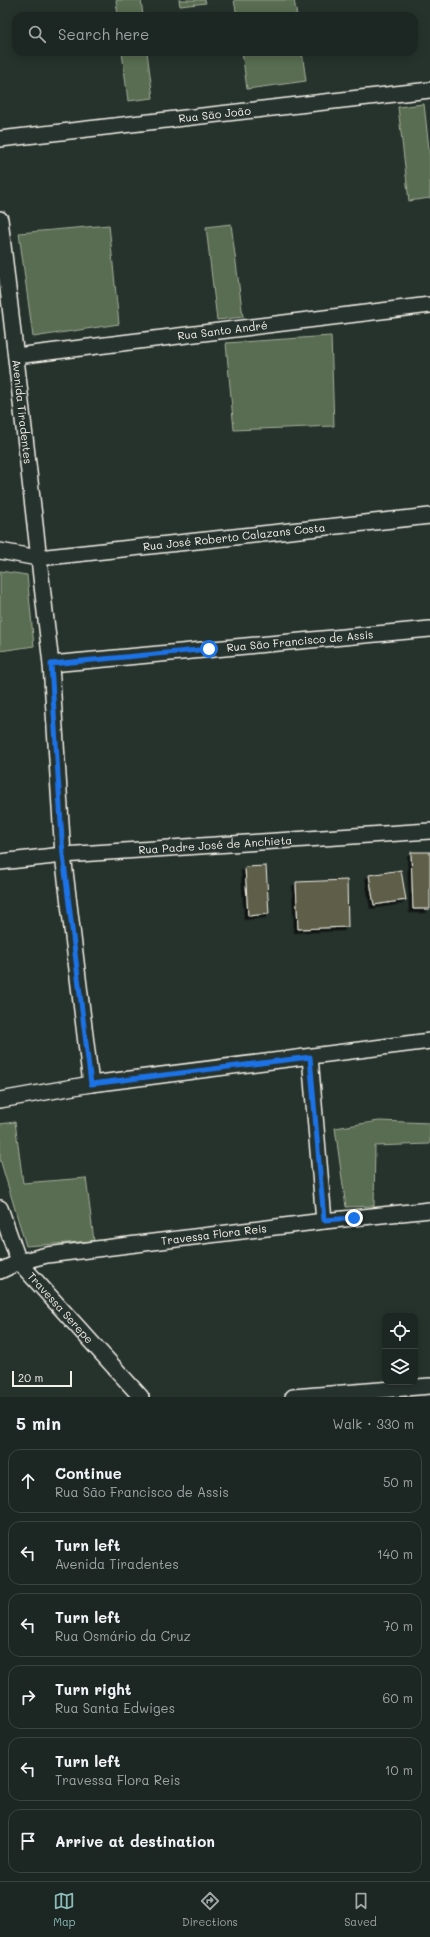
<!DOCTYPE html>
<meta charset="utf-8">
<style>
:root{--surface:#1c2622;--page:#29322f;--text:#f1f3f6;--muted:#a0a5a5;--line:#3a4340;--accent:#8bbbb9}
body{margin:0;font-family:Mali,sans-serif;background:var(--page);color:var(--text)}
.controls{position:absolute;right:12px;bottom:12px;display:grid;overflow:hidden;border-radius:8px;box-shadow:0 2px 10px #0003}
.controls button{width:36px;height:36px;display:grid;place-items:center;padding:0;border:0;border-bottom:1px solid var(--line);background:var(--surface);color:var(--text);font:20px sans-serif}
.scale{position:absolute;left:12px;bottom:10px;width:60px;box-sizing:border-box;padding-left:4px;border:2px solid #f4f1e8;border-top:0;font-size:11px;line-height:14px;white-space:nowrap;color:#f4f1e8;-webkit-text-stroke:3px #26332d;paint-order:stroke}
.stop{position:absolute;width:12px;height:12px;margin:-9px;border:3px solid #1a73e8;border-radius:50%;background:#fff}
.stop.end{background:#1a73e8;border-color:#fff;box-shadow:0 1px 4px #0008}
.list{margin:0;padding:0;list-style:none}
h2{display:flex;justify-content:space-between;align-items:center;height:52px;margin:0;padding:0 16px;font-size:17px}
h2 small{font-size:13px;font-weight:400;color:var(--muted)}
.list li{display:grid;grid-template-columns:26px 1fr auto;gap:12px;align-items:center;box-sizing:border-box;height:64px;margin:0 8px 8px;padding:0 8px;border:1px solid var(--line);border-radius:12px}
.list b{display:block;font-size:15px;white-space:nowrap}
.list p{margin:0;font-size:13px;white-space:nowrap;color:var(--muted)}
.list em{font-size:13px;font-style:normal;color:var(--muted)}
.icon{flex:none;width:22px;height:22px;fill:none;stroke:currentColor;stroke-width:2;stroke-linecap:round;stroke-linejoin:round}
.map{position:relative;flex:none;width:430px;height:1397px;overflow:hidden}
.search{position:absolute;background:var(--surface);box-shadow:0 2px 10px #0003;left:12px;right:12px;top:12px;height:44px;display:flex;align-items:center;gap:10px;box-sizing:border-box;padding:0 14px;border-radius:12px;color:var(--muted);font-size:15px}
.sheet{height:484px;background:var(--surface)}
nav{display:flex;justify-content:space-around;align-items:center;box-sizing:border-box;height:56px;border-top:1px solid var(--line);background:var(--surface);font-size:11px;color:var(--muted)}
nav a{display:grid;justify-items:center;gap:2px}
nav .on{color:var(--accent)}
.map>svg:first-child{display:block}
</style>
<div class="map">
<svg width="430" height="1397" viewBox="0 0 430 1397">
<defs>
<filter id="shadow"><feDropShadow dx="-3.5" dy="3.5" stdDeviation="0" flood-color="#0009"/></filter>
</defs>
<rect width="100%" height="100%" fill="#26332d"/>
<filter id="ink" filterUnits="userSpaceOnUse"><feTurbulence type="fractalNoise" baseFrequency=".025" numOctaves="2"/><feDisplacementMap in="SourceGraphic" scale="8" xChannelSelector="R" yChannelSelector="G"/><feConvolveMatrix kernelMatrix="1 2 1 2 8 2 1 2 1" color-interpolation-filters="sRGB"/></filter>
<g filter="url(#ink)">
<!-- green -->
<path fill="#586d51" stroke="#a6af9c" d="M116 0H141L143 16H118Z
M179 0H205L206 3 180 6Z
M234 0H294L297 16H237Z
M122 52H147L153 98 128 101Z
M242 52H302L306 81 247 89Z
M424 104 430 158V198L409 201 398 107Z
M231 224 243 317 217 320 206 227Z
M109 225 119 324 33 337 19 233Z
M331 336 334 426 234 430 226 343Z
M0 571 27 575 34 646 0 651Z
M379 1121 430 1123V1144L375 1146 374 1206 346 1207 335 1128Z
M15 1122 23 1183 86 1178 94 1241 26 1246 0 1159V1124Z"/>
<!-- building -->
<path fill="#5e5e49" stroke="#f4f1e8" filter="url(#shadow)" d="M411 852H430V909H413Z
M266 866 269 914 248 916 245 867Z
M401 870 406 900 374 905 369 875Z
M347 880 348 927 298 929 296 882Z"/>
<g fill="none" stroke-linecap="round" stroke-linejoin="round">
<!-- street casing -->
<g stroke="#f4f1e8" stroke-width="18">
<g id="street">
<path id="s1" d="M0 139 430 90"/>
<path id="s2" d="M0 219 51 664 63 855 91 1084"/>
<path id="s3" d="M16 356 430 305"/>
<path id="s4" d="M0 551 38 558 430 516"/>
<path id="s5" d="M51 664 430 629"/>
<path id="s6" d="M0 862 63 855 430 831"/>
<path d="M310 1057 324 1221"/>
<path d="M0 1100 91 1084 430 1041"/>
<path id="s7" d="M0 1208 19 1262 141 1397"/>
<path id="s8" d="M0 1271 19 1262 47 1255 324 1221 430 1210"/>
<path d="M293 1397 430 1386"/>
</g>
</g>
<!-- street -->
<use href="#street" stroke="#26332d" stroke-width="15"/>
</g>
</g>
<g fill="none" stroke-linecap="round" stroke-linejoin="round" filter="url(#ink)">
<!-- route -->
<path stroke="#1a73e8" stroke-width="5" d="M209 649 51 664 63 855 91 1084 310 1057 324 1220 354 1218"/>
</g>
<g text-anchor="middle" stroke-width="3" stroke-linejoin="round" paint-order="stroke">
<!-- street labels -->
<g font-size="11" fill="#f4f1e8" stroke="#26332d">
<text dy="4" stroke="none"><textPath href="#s1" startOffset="216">Rua São João</textPath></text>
<text dy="4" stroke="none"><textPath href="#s3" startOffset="208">Rua Santo André</textPath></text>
<text dy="4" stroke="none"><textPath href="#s2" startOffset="194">Avenida Tiradentes</textPath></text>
<text dy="4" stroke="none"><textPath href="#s4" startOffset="236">Rua José Roberto Calazans Costa</textPath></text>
<text dy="4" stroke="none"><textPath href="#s5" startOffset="250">Rua São Francisco de Assis</textPath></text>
<text dy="4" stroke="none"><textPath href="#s6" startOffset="216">Rua Padre José de Anchieta</textPath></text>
<text dy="4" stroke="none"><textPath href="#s8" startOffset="218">Travessa Flora Reis</textPath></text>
<text dy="4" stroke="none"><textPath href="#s7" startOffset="119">Travessa Serepe</textPath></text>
</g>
</g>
</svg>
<div class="controls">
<button><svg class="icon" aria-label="locate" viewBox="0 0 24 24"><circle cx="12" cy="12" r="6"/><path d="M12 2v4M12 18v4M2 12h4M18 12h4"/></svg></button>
<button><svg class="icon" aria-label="layers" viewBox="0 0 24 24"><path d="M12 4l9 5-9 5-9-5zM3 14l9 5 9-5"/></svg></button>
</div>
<div class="scale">20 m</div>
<div class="stop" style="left:209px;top:649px"></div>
<div class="stop end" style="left:354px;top:1218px"></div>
<div class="search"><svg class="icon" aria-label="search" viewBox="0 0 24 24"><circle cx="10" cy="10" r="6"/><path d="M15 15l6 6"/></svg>Search here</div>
</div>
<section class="sheet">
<h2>5 min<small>Walk · 330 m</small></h2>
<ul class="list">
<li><svg class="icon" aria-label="ahead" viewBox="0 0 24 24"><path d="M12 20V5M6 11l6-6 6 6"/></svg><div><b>Continue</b><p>Rua São Francisco de Assis</p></div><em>50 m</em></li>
<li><svg class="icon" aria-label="left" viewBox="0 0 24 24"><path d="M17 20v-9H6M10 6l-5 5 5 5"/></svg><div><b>Turn left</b><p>Avenida Tiradentes</p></div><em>140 m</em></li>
<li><svg class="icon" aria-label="left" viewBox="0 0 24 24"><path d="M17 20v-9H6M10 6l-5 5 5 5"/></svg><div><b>Turn left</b><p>Rua Osmário da Cruz</p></div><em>70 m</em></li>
<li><svg class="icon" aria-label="right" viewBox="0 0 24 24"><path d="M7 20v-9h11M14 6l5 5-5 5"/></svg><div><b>Turn right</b><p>Rua Santa Edwiges</p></div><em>60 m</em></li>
<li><svg class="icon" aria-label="left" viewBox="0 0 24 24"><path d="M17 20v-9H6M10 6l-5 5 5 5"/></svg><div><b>Turn left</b><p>Travessa Flora Reis</p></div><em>10 m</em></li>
<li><svg class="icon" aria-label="arrive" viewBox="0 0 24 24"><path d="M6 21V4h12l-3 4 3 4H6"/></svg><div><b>Arrive at destination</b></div></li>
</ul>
</section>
<nav>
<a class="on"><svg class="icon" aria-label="map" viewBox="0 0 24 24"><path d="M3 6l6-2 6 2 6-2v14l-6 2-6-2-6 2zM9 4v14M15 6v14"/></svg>Map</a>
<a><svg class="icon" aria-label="directions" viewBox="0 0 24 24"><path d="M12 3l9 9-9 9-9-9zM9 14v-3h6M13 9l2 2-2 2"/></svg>Directions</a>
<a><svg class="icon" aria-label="saved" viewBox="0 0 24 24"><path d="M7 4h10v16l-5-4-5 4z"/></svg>Saved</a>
</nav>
